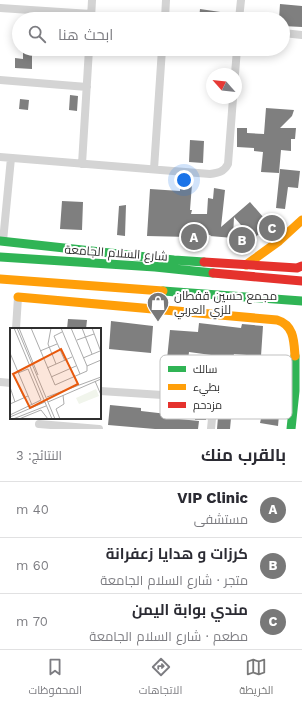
<!DOCTYPE html>
<html lang="ar">
<meta charset="utf-8">
<style>
:root{--surface:#fff;--page:#f2f2f3;--text:#2b2b33;--muted:#7c7c81;--line:#e1e1e2;--accent:#787878}
body{margin:0;font-family:"Work Sans",Cairo,sans-serif;background:var(--page);color:var(--text);direction:rtl}
.compass{position:absolute;left:206px;top:68px;width:36px;height:36px;border-radius:50%;background:var(--surface);box-shadow:0 2px 10px #0003;rotate:297deg}
.you{position:absolute;left:184px;top:180px;width:14px;height:14px;margin:-10px;border:3px solid #fff;border-radius:50%;background:#1a73e8;box-shadow:0 0 0 6px #1a73e833}
.badge{display:grid;place-items:center;width:26px;height:26px;border-radius:50%;background:var(--accent);color:#fff;font-size:13px;font-weight:700}
.pin{position:absolute;translate:-50% -50%;border:2px solid #fff;box-shadow:0 1px 4px #0006}
.list{margin:0;padding:0;list-style:none}
h2{display:flex;justify-content:space-between;align-items:center;height:52px;margin:0;padding:0 16px;font-size:17px}
h2 small{font-size:13px;font-weight:400;color:var(--muted)}
.list li{display:grid;grid-template-columns:26px 1fr auto;gap:12px;align-items:center;box-sizing:border-box;height:56px;padding:0 16px;border-top:1px solid var(--line)}
.list b{display:block;font-size:15px;white-space:nowrap}
.list p{margin:0;font-size:13px;white-space:nowrap;color:var(--muted)}
.list em{font-size:13px;font-style:normal;color:var(--muted)}
.icon{flex:none;width:22px;height:22px;fill:none;stroke:currentColor;stroke-width:2;stroke-linecap:round;stroke-linejoin:round}
.map{position:relative;flex:none;width:302px;height:429px;overflow:hidden;direction:ltr}
.search{position:absolute;background:var(--surface);box-shadow:0 2px 10px #0003;left:12px;right:12px;top:12px;height:44px;display:flex;align-items:center;gap:10px;box-sizing:border-box;padding:0 14px;border-radius:22px;color:var(--muted);font-size:15px}
.sheet{height:220px;background:var(--surface)}
nav{display:flex;justify-content:space-around;align-items:center;box-sizing:border-box;height:56px;border-top:1px solid var(--line);background:var(--surface);font-size:11px;color:var(--muted)}
nav a{display:grid;justify-items:center;gap:2px}
nav .on{color:var(--accent)}
.map>svg:first-child{display:block}
</style>
<div class="map">
<svg width="302" height="429" viewBox="0 0 302 429">
<rect width="100%" height="100%" fill="#fff"/>
<!-- building -->
<path fill="#7f7f7f" d="M280 4 302 6V27L283 26V19H279Z
M200 9 234 14V19H199Z
M23 52 32 53V69L15 68V58L23 59Z
M70 95 78 96 77 111 69 110Z
M20 99 29 100 28 110 19 109Z
M266 108 294 110 292 116 280 128H296L295 139H291V151L281 150 279 173 261 172 263 152 254 151V148L237 147V128H247V133L264 134Z
M190 140 204 141 203 163 189 162Z
M280 169 300 171 298 188 288 187 285 209 276 208Z
M180 184H192L190 210H192L191 214H207L208 198 213 199 214 188 225 190 221 227 250 202 270 225 253 239 234 217 233 238 210 236 211 235 190 234V237L147 236 150 189 180 191Z
M62 201 83 202 82 230 60 229Z
M126 205 125 236 117 235 119 206Z
M68 319 87 320 86 329H67Z
M111 321 153 326 151 353 109 349Z
M199 323 241 328 242 324 263 326 261 356 234 354 233 358 189 352 188 360H183L181 377H186L185 390 164 388 170 330 198 332Z
M110 405 141 408V411L167 414V412L179 413V419L199 421 198 429H155L108 425Z
M195 410 206 411V420H195Z
M262 414 279 415 278 426 260 423Z
M218 417 231 418 230 429H217Z"/>
<g fill="none" stroke-linecap="round" stroke-linejoin="round">
<!-- street -->
<path stroke="#d4d4d4" stroke-width="8" d="M0 8 91 14
M91 19 92 0
M165 19 166 0
M239 19 241 0
M283 33 302 35
M235 74 237 49
M0 80 87 87
M0 157 210 174C218 173 224 172 228 164L233 98
M82 164 89 49
M154 169 162 49
M3 241 11 158
M16 329 18 297
M0 382 11 383
M100 391 257 401H293
M39 424 99 429
M211 429 214 398"/>
<!-- fast -->
<path stroke="#30b455" stroke-width="9" d="M0 241 174 260 204 262
M0 257 155 267 213 273
M163 291 302 301
M291 429 295 391V356"/>
<!-- slow -->
<path stroke="#ff9f0a" stroke-width="9" d="M246 265 279 241 302 220
M0 279 163 291
M18 297 277 320C294 325 294 341 295 356"/>
<!-- jam -->
<path stroke="#e5322d" stroke-width="9" d="M204 262 297 268 302 266
M213 273 302 281"/>
</g>
<!-- icons -->
<defs>
<g id="shop-pin" transform="scale(1.15)"><path d="M0 17L-7.5 6A9.5 9.5 0 1 1 7.5 6Z" fill="#787878" stroke="#fff"/><path d="M-5-2.5h2.3a2.7 3.5 0 0 1 5.4 0H5L5.5 6h-11ZM-1.5-2.5h3a1.5 2.3 0 0 0-3 0Z" fill="#fff"/></g>
</defs>
<g fill-rule="evenodd">
<use href="#shop-pin" x="158" y="303"/>
</g>
<g text-anchor="middle" stroke-width="4" stroke-linejoin="round" paint-order="stroke">
<!-- street labels -->
<g font-size="12" fill="#2f2f2f" stroke="#fff">
<text transform="translate(116 253) rotate(4)" y="4">شارع السلام الجامعة</text>
</g>
<!-- poi labels -->
<g font-size="12" fill="#2f2f2f" stroke="#fff" text-anchor="start">
<text x="174" y="300">مجمع حسين قفطان<tspan x="174" dy="14">للزي العربي</tspan></text>
</g>
</g>
<!-- overview -->
<g transform="translate(10 328)">
<rect width="91" height="91" fill="#fff"/>
<path d="M86 61 89 68 69 76 66 70Z" fill="#f1f5ec"/>
<path fill="none" stroke="#acacac" stroke-width="1" d="M4 0 42 91M7 0 45 91M9 0 28 47M21 0 45 57 77 43V38L91 32M41 0 38 16 46 36M51 0 70 46M61 0 77 38M72 0 82 26M82 0 91 24M52 4 44 8 55 33M67 12 84 6M30 23 47 16M0 25 22 77M73 30 90 23M37 40 62 29M41 49 66 38M5 50 14 70M85 53 91 67M0 59 5 74M37 69 91 49M38 74 91 51M0 76 18 68M0 87 31 72 18 41 8 45M0 89 35 74M3 91 36 78M9 91 31 82 38 91M50 91 46 81 54 76 53 67"/>
<path fill="#e8590c" fill-opacity="0.15" stroke="#e8590c" stroke-width="2" d="M51 21 68 56 20 80 3 46Z"/>
<rect width="91" height="91" fill="none" stroke="#2f2f2f" stroke-width="2"/>
</g>
<!-- legend -->
<rect x="160" y="355" width="132" height="64" rx="6" fill="#fff" stroke="#c1c1c1" stroke-width="1"/>
<rect x="168" y="366" width="18" height="6" fill="#30b455"/>
<rect x="168" y="384" width="18" height="6" fill="#ff9f0a"/>
<rect x="168" y="402" width="18" height="6" fill="#e5322d"/>
<g font-size="11" fill="#2f2f2f">
<text x="193" y="373">سالك</text>
<text x="193" y="391">بطيء</text>
<text x="193" y="409">مزدحم</text>
</g>
</svg>
<svg class="compass" viewBox="-18 -18 36 36"><path d="M0-13l5 13h-10z" fill="#e53935"/><path d="M0 13l5-13h-10z" fill="#7c7c81"/></svg>
<div class="you"></div>
<div class="pin badge" style="left:194px;top:237px">A</div>
<div class="pin badge" style="left:242px;top:240px">B</div>
<div class="pin badge" style="left:272px;top:228px">C</div>
<div class="search"><svg class="icon" aria-label="search" viewBox="0 0 24 24"><circle cx="10" cy="10" r="6"/><path d="M15 15l6 6"/></svg>ابحث هنا</div>
</div>
<section class="sheet">
<h2>بالقرب منك<small>النتائج: 3</small></h2>
<ul class="list">
<li><span class="badge">A</span><div><b>VIP Clinic</b><p>مستشفى</p></div><em>40 m</em></li>
<li><span class="badge">B</span><div><b>كرزات و هدايا زعفرانة</b><p>متجر · شارع السلام الجامعة</p></div><em>60 m</em></li>
<li><span class="badge">C</span><div><b>مندي بوابة اليمن</b><p>مطعم · شارع السلام الجامعة</p></div><em>70 m</em></li>
</ul>
</section>
<nav>
<a class="on"><svg class="icon" aria-label="map" viewBox="0 0 24 24"><path d="M3 6l6-2 6 2 6-2v14l-6 2-6-2-6 2zM9 4v14M15 6v14"/></svg>الخريطة</a>
<a><svg class="icon" aria-label="directions" viewBox="0 0 24 24"><path d="M12 3l9 9-9 9-9-9zM9 14v-3h6M13 9l2 2-2 2"/></svg>الاتجاهات</a>
<a><svg class="icon" aria-label="saved" viewBox="0 0 24 24"><path d="M7 4h10v16l-5-4-5 4z"/></svg>المحفوظات</a>
</nav>
